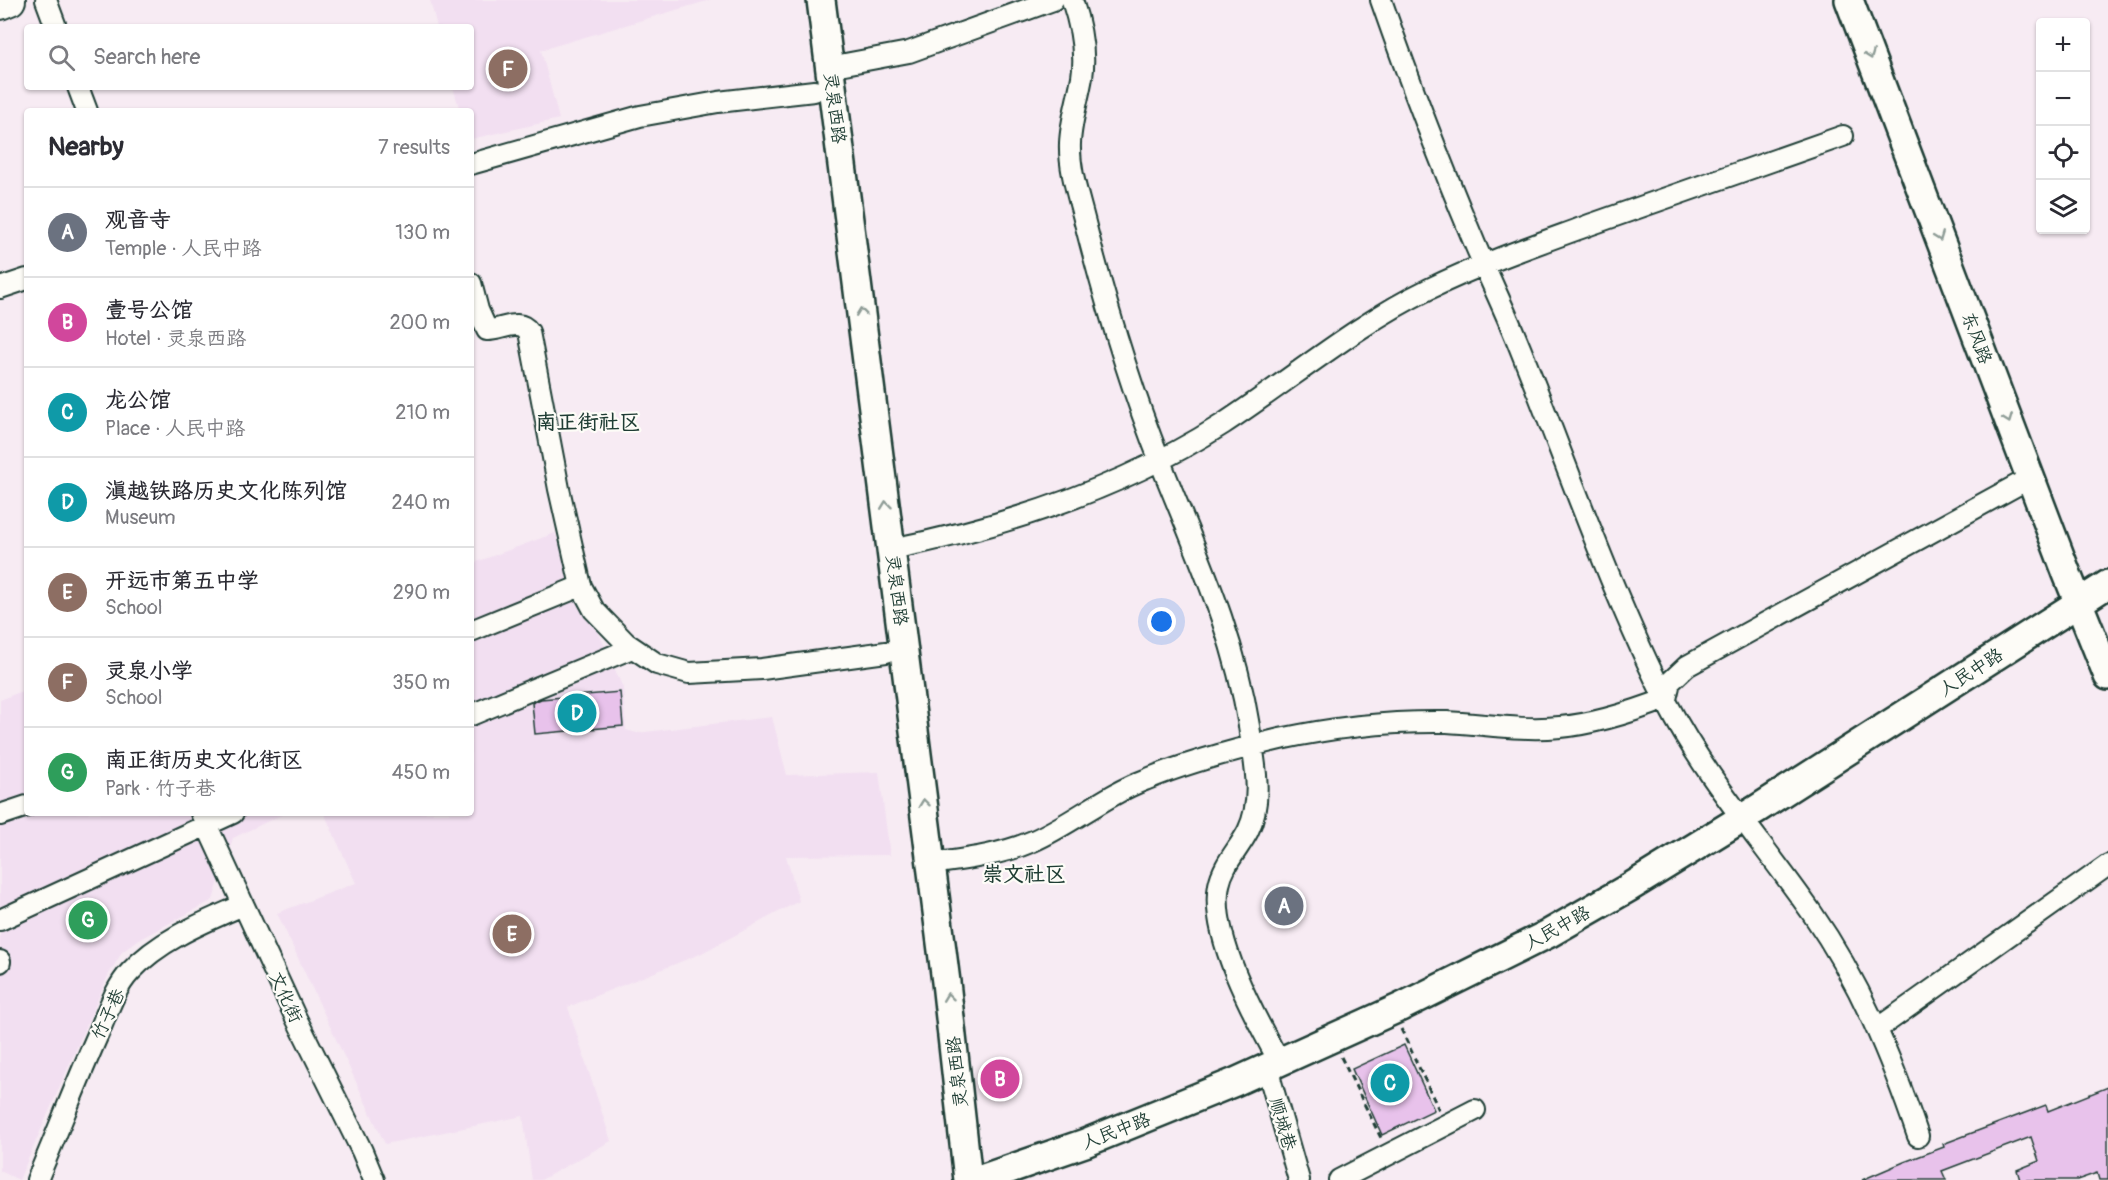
<!DOCTYPE html>
<meta charset="utf-8">
<style>
:root{--surface:#fff;--page:#f7f7f7;--text:#2b2b33;--muted:#7c7c81;--line:#e1e1e2;--accent:#1f3d34}
body{margin:0;font-family:Pangolin,"LXGW WenKai TC",sans-serif;background:var(--page);color:var(--text)}
.controls{position:absolute;right:18px;top:18px;display:grid;overflow:hidden;border-radius:6px;box-shadow:0 2px 4px #0004}
.controls button{width:54px;height:54px;display:grid;place-items:center;padding:0;border:0;border-bottom:2px solid var(--line);background:var(--surface);color:var(--text);font:30px sans-serif}
.you{position:absolute;left:1162px;top:622px;width:21px;height:21px;margin:-15px;border:4px solid #fff;border-radius:50%;background:#1a73e8;box-shadow:0 0 0 9px #1a73e833}
.badge{display:grid;place-items:center;width:39px;height:39px;border-radius:50%;background:var(--accent);color:#fff;font-size:20px;font-weight:700}
.pin{position:absolute;translate:-50% -50%;border:3px solid #fff;box-shadow:0 2px 6px #0006}
.list{margin:0;padding:0;list-style:none}
h2{display:flex;justify-content:space-between;align-items:center;height:78px;margin:0;padding:0 24px;font-size:26px}
h2 small{font-size:20px;font-weight:400;color:var(--muted)}
.list li{display:grid;grid-template-columns:39px 1fr auto;gap:18px;align-items:center;box-sizing:border-box;height:90px;padding:0 24px;border-top:2px solid var(--line)}
.list b{display:block;font-size:22px;white-space:nowrap}
.list p{margin:0;font-size:20px;white-space:nowrap;color:var(--muted)}
.list em{font-size:20px;font-style:normal;color:var(--muted)}
.icon{flex:none;width:33px;height:33px;fill:none;stroke:currentColor;stroke-width:2;stroke-linecap:round;stroke-linejoin:round}
.map{position:relative;flex:none;width:2108px;height:1180px;overflow:hidden}
.search{position:absolute;background:var(--surface);box-shadow:0 2px 4px #0004;left:24px;top:24px;width:450px;height:66px;display:flex;align-items:center;gap:15px;box-sizing:border-box;padding:0 21px;border-radius:6px;color:var(--muted);font-size:22px}
.panel{position:absolute;background:var(--surface);box-shadow:0 2px 4px #0004;left:24px;top:108px;width:450px;height:708px;border-radius:6px}
.map>svg:first-child{display:block}
</style>
<div class="map">
<svg width="2108" height="1180" viewBox="0 0 2108 1180">
<rect width="100%" height="100%" fill="#f7ebf3"/>
<filter id="ink" filterUnits="userSpaceOnUse"><feTurbulence type="fractalNoise" baseFrequency=".0167" numOctaves="2"/><feDisplacementMap in="SourceGraphic" scale="12" xChannelSelector="R" yChannelSelector="G"/><feConvolveMatrix kernelMatrix="1 2 1 2 8 2 1 2 1" color-interpolation-filters="sRGB"/></filter>
<g filter="url(#ink)">
<!-- built -->
<path fill="#f2dff1" d="M430 0H710L541 50 559 119 471 139V111H460L453 87H471V27H437Z
M555 533 623 688 626 730 637 733 772 717 787 775 879 772 890 855 786 856 799 901 700 954 568 1007 611 1141 541 1180H532L523 1116 385 1144 277 913 356 883 324 813H471V564Z
M27 689V813H285L233 838 213 900 138 940 122 952 108 976 19 1180 0 1171V700Z"/>
<!-- building -->
<path fill="#e8c2eb" stroke="#1f3d34" stroke-width="1.5" d="M620 692 623 726 535 734 532 703 541 699Z
M1404 1045 1434 1110 1382 1135 1352 1069Z
M2108 1087V1180H2099L2097 1173 2077 1180H2020L2017 1170 2039 1161 2031 1137 1942 1171 1946 1180H1862L1904 1162 1944 1147 1943 1144 2046 1105 2048 1111Z"/>
<g fill="none" stroke-linecap="round" stroke-linejoin="round">
<!-- street casing -->
<g stroke="#1f3d34" stroke-width="24">
<path id="street" d="M46 0 56 27
M1072 0C1080 24 1086 52 1082 77 1078 100 1071 121 1070 143 1069 168 1077 192 1083 215 1104 298 1128 381 1160 461 1195 550 1234 631 1249 726 1254 760 1264 798 1248 831 1239 849 1223 864 1219 885 1209 935 1256 1019 1280 1063
M1381 0C1409 80 1439 159 1472 237 1487 274 1505 310 1520 348 1568 467 1610 590 1668 705 1707 780 1764 844 1812 913 1860 982 1891 1057 1918 1136
M829 67 909 52 1053 0
M78 87 87 111
M471 164 640 116 718 102 814 91
M471 283 478 310 487 330C500 331 520 317 529 332L559 489 581 586 594 610 626 643 657 664 689 673 762 669 886 652
M0 288 27 279
M891 549C1008 526 1123 488 1223 424 1292 379 1355 325 1429 289 1482 263 1540 243 1595 223 1678 194 1760 165 1843 136
M471 631 581 586
M471 715 632 648
M201 813 294 1014 362 1151 374 1180
M0 815 27 806
M931 864C966 859 1001 855 1033 841 1072 824 1105 795 1145 780 1188 762 1234 750 1280 739 1335 727 1390 721 1447 722 1484 724 1523 731 1560 727 1596 724 1632 712 1666 699L1670 682 1687 666 2030 478
M0 920 233 813
M0 961V962
M1877 1029 2108 865
M1267 1068 1299 1180
M37 1180C58 1131 77 1081 99 1032 107 1013 115 988 130 972 159 940 204 922 243 905
M1339 1180 1475 1110"/>
</g>
<!-- secondary casing -->
<g stroke="#1f3d34" stroke-width="32">
<path id="secondary" d="M821 0 946 982 968 1180
M1849 0 2067 574 2108 676
M978 1180 1085 1143 1235 1082 1401 1007 1548 934 1630 887 1757 809 2108 584"/>
</g>
<!-- primary casing -->
<g stroke="#1f3d34" stroke-width="34">
<path id="primary" d="M0 4 10 0"/>
</g>
<!-- path -->
<path stroke="#1f3d34" stroke-width="3" stroke-dasharray="6 4.5" stroke-linecap="butt" d="M1401 1029 1439 1110
M1341 1057 1382 1140"/>
<!-- street -->
<use href="#street" stroke="#fdfcf7" stroke-width="20"/>
<!-- secondary -->
<use href="#secondary" stroke="#fdfcf7" stroke-width="27"/>
<!-- primary -->
<use href="#primary" stroke="#fdfcf7" stroke-width="30"/>
</g>
<!-- one-way arrows -->
<defs><path id="oneway-chevron" d="M-2-3.5L2.5 0L-2 3.5" fill="none" stroke-width="1.6" stroke-linecap="round" stroke-linejoin="round" transform="scale(1.5)"/></defs>
<g stroke="#8e9c96">
<use href="#oneway-chevron" transform="translate(1870 55) rotate(69)"/>
<use href="#oneway-chevron" transform="translate(1939 237) rotate(69)"/>
<use href="#oneway-chevron" transform="translate(861 312) rotate(-97)"/>
<use href="#oneway-chevron" transform="translate(2008 419) rotate(69)"/>
<use href="#oneway-chevron" transform="translate(886 505) rotate(-97)"/>
<use href="#oneway-chevron" transform="translate(924 803) rotate(-97)"/>
<use href="#oneway-chevron" transform="translate(948 997) rotate(-97)"/>
</g>
</g>
<g text-anchor="middle" stroke-width="4.5" stroke-linejoin="round" paint-order="stroke">
<!-- street labels -->
<g font-size="18" fill="#1f3d34" stroke="#fdfcf7">
<text transform="translate(835 108) rotate(83)" y="6">灵泉西路</text>
<text transform="translate(1977 338) rotate(69)" y="6">东风路</text>
<text transform="translate(897 590) rotate(83)" y="6">灵泉西路</text>
<text transform="translate(1971 672) rotate(-33)" y="6">人民中路</text>
<text transform="translate(1557 928) rotate(-29)" y="6">人民中路</text>
<text transform="translate(286 997) rotate(65)" y="6">文化街</text>
<text transform="translate(108 1014) rotate(-65)" y="6">竹子巷</text>
<text transform="translate(957 1072) rotate(-96)" y="6">灵泉西路</text>
<text transform="translate(1283 1124) rotate(74)" y="6">顺城巷</text>
<text transform="translate(1116 1131) rotate(-21)" y="6">人民中路</text>
</g>
<!-- quarter labels -->
<g font-size="21" font-weight="bold" fill="#1f3d34" stroke="#fdfcf7">
<text x="588" y="429">南正街社区</text>
<text x="1024" y="881">崇文社区</text>
</g>
</g>
</svg>
<div class="controls">
<button>+</button>
<button>−</button>
<button><svg class="icon" aria-label="locate" viewBox="0 0 24 24"><circle cx="12" cy="12" r="6"/><path d="M12 2v4M12 18v4M2 12h4M18 12h4"/></svg></button>
<button><svg class="icon" aria-label="layers" viewBox="0 0 24 24"><path d="M12 4l9 5-9 5-9-5zM3 14l9 5 9-5"/></svg></button>
</div>
<div class="you"></div>
<div class="pin badge" style="left:1284px;top:906px;background:#6b7280">A</div>
<div class="pin badge" style="left:1000px;top:1079px;background:#d1479c">B</div>
<div class="pin badge" style="left:1390px;top:1083px;background:#0f9aa8">C</div>
<div class="pin badge" style="left:577px;top:713px;background:#0f9aa8">D</div>
<div class="pin badge" style="left:512px;top:934px;background:#8d6e63">E</div>
<div class="pin badge" style="left:508px;top:69px;background:#8d6e63">F</div>
<div class="pin badge" style="left:88px;top:920px;background:#2e9e5b">G</div>
<div class="search"><svg class="icon" aria-label="search" viewBox="0 0 24 24"><circle cx="10" cy="10" r="6"/><path d="M15 15l6 6"/></svg>Search here</div>
<section class="panel">
<h2>Nearby<small>7 results</small></h2>
<ul class="list">
<li><span class="badge" style="background:#6b7280">A</span><div><b>观音寺</b><p>Temple · 人民中路</p></div><em>130 m</em></li>
<li><span class="badge" style="background:#d1479c">B</span><div><b>壹号公馆</b><p>Hotel · 灵泉西路</p></div><em>200 m</em></li>
<li><span class="badge" style="background:#0f9aa8">C</span><div><b>龙公馆</b><p>Place · 人民中路</p></div><em>210 m</em></li>
<li><span class="badge" style="background:#0f9aa8">D</span><div><b>滇越铁路历史文化陈列馆</b><p>Museum</p></div><em>240 m</em></li>
<li><span class="badge" style="background:#8d6e63">E</span><div><b>开远市第五中学</b><p>School</p></div><em>290 m</em></li>
<li><span class="badge" style="background:#8d6e63">F</span><div><b>灵泉小学</b><p>School</p></div><em>350 m</em></li>
<li><span class="badge" style="background:#2e9e5b">G</span><div><b>南正街历史文化街区</b><p>Park · 竹子巷</p></div><em>450 m</em></li>
</ul>
</section>
</div>
